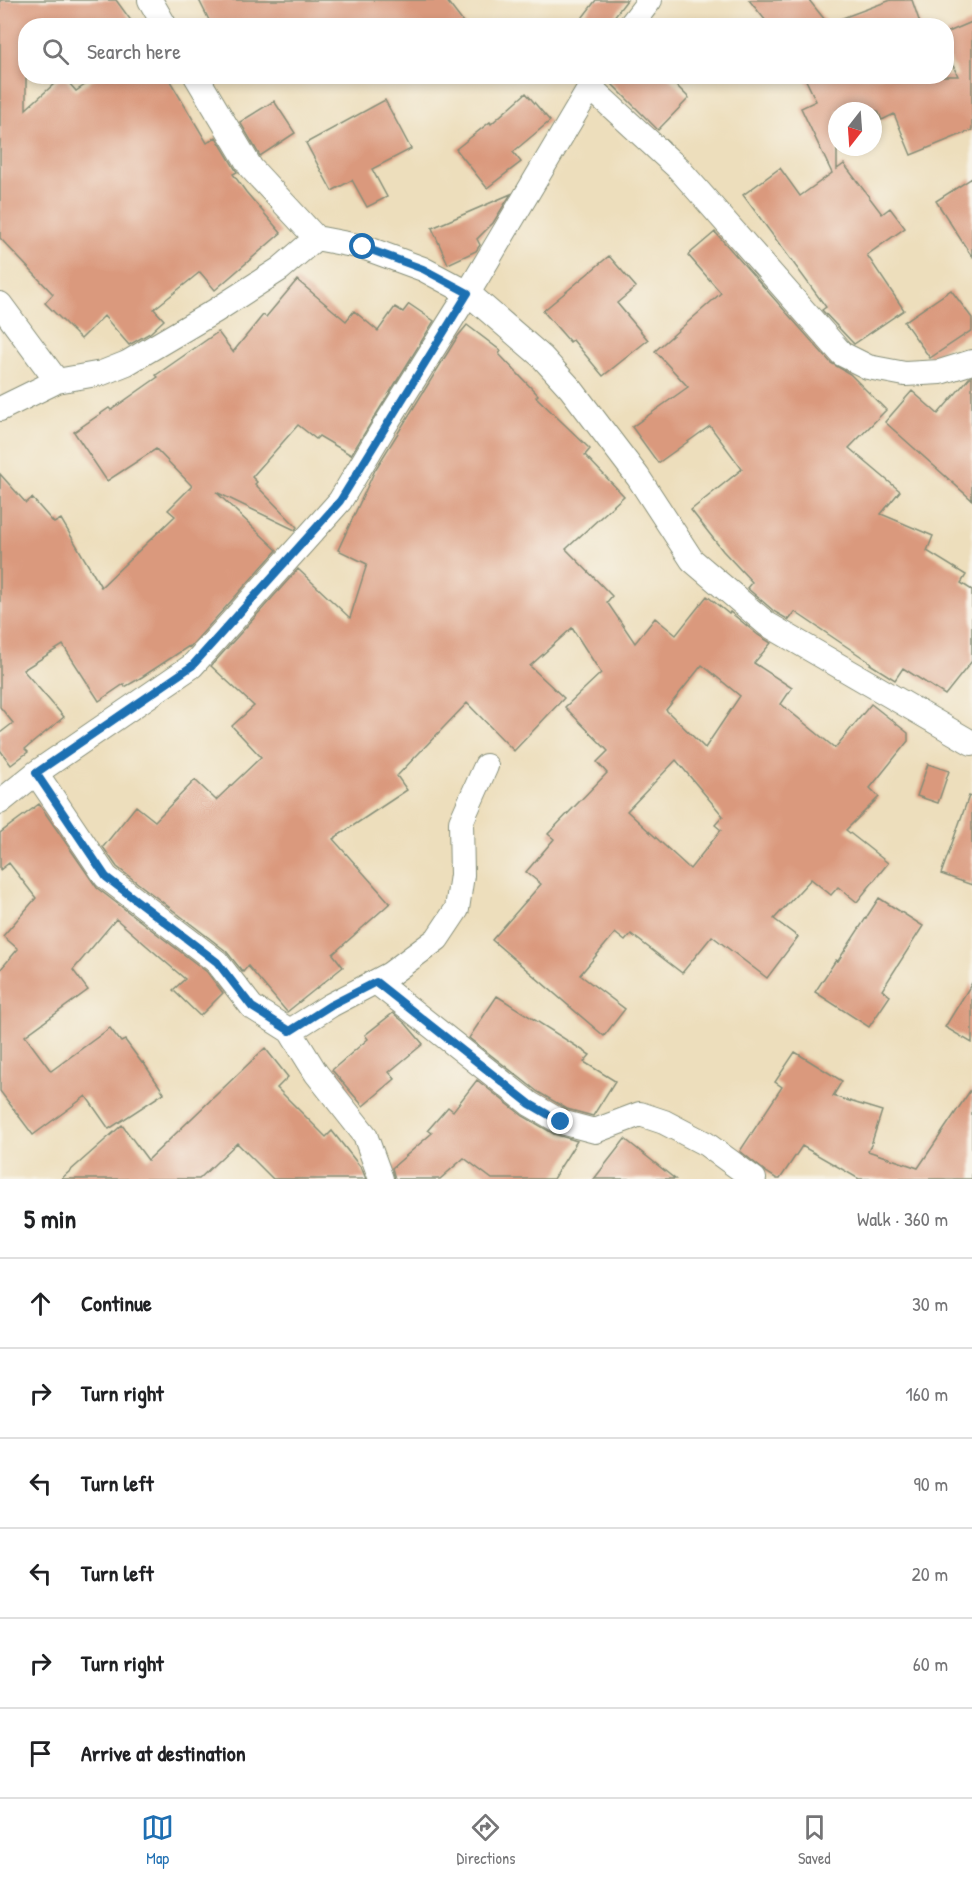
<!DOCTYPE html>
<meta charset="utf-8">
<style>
:root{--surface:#fff;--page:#f2f2f2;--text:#202124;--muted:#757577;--line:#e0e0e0;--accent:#1f6fb2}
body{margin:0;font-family:"Patrick Hand",sans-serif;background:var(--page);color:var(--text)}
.compass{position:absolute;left:828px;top:102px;width:54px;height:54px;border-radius:50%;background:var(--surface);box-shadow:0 3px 9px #0003;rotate:197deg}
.stop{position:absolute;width:18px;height:18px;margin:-14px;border:4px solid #1f6fb2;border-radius:50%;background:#fff}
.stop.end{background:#1f6fb2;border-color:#fff;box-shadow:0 2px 6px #0008}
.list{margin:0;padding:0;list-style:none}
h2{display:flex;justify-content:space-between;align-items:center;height:78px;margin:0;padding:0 24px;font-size:26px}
h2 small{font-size:20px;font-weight:400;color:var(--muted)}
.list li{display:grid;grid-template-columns:39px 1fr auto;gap:18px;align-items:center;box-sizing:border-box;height:90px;padding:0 24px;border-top:2px solid var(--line)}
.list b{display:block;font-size:22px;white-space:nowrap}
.list em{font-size:20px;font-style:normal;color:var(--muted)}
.icon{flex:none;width:33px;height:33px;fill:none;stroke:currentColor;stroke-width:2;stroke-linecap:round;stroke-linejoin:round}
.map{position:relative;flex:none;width:972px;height:1179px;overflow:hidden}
.search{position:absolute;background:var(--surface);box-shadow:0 3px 9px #0003;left:18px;right:18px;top:18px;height:66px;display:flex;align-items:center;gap:15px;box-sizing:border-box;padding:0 21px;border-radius:24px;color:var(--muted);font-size:22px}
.sheet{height:618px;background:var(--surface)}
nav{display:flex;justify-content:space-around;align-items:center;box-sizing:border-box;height:84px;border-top:2px solid var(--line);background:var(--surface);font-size:16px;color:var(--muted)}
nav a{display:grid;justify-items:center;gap:3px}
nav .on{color:var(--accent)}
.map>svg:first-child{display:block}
</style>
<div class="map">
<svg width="972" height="1179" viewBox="0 0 972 1179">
<rect width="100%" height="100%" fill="#f7f3e8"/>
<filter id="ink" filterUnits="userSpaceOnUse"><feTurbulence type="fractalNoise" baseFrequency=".0167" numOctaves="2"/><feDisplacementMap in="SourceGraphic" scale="12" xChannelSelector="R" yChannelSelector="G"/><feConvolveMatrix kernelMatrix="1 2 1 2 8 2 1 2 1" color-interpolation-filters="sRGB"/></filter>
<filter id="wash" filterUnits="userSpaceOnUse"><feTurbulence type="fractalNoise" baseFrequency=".008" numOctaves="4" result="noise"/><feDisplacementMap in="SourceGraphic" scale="24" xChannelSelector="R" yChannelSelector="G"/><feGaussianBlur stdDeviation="1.35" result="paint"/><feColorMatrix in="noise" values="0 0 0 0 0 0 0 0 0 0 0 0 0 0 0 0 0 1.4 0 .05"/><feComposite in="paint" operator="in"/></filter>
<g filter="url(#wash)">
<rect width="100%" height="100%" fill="#eddebc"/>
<g id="blocks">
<!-- building -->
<path fill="#da997d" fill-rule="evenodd" d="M0 0H116L135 26H26V109L63 76 76 91 98 76H167L207 143 216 137 237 172 233 174 246 192 281 233 215 290 200 272 154 309 164 320 150 333 129 345 104 316 81 339 45 303 53 294 0 238Z
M199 0H446L466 26H212Z
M596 0H627L607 26H576Z
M749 0H809L829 25V23L891 0H912L921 26H770Z
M972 22V130L911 155 894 114 882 120 878 111H837V169L844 164 882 214 890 208 905 228 867 255 904 310 854 344 822 310 826 307 743 195 780 168 800 196 832 173 801 108 816 101 804 76H958L946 51V33Z
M611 76H667L689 98 658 130 610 82Z
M526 93 550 121 513 152 521 162 487 188 456 149 490 122 491 124Z
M385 100 411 149 372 169 387 197 367 207 352 180 332 191 306 143Z
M274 101 295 133 260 156 240 122Z
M972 178V257L936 201Z
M511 194 493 223 477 239 480 245 476 251 448 264 432 228Z
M715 232 831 363 850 374 886 410 849 448 900 491 881 514 933 536 927 551 966 575 961 583 972 590V661L945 695 903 668 895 680 870 664 871 663 795 612 789 620 775 612 747 588 752 582 723 551 691 510 742 469 710 426 658 463 632 427 688 387 655 351 721 293 688 255Z
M609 256 636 287 617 303 648 340 603 376 573 340 570 342 543 311Z
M297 280 346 321 354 311 378 331 395 307 403 312 409 304 434 321 351 455 319 436 316 439 298 425 252 477 257 482 255 484 297 527 295 530 216 492 277 550 190 647 189 646 142 677 125 687 124 684 99 701 63 645 23 670 64 717 25 749 28 752 11 765 0 750V733L13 723 0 707V474L26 503 32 498 54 523 61 519 101 587 175 516 168 510 192 486 156 449 107 481 74 432 109 408 111 410 158 377 156 375 218 332 233 352 263 315 266 317Z
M951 290 972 318V330L930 358 904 322Z
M467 325 501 351 499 354 538 395 536 397 590 449 585 455 624 496 566 549 612 596 607 602 635 643 655 618 676 635 707 596 729 614 730 612 758 635 771 643 754 663 792 688 781 704 835 748 871 704 908 733V741L870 788 879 797 846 830 888 863 857 902 838 887 831 895 811 879 774 919 798 937 767 978 712 936 682 973 631 934 625 941 615 933 580 975 625 1009 604 1036 492 940 541 884 526 872 554 839 548 834 607 773 597 762 608 751 565 707 601 673 572 628 530 666 564 698 514 751 467 703 397 776 407 790 333 839 390 903 333 954 343 967 287 1012 248 966 243 972 226 951 117 867 103 847 136 806 155 821 195 780 216 800 261 757 232 726 254 706 211 666 298 569 350 618 367 564 338 550 375 470 458 336ZM702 665 740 696 705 748 666 710ZM676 760 723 816 715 825 721 830 690 869 627 811Z
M970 377H972V500L885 422 912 391 938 414Z
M928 764 949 771 938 803 917 796Z
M969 796 972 797V885L941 874Z
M39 804 97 888 207 972 223 993 200 1016 173 990 185 979 116 919 73 970 88 990 25 1036 51 1071 110 1028 121 1042 125 1040 142 1063 143 1062 164 1093 109 1129 86 1096 33 1135 0 1091V970L18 949 3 936 36 898 9 863 0 870V833Z
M879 898 923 926 882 990 890 996 869 1027 815 992 836 960 838 961Z
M972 983V1043L945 1027Z
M497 996 590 1055 584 1062 615 1081 593 1116 567 1109 538 1092 469 1038Z
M393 1013 406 1024 423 1044 389 1072 395 1079 363 1106 332 1070 368 1039 365 1035Z
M265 1048 288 1077 277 1088 326 1137 332 1131 362 1169 366 1179H273L237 1143 199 1179H61L122 1125 148 1160Z
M795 1052 842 1081 833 1096 882 1111 871 1145 868 1151 918 1168 972 1088V1179H859L802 1146 780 1179H777L766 1172 740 1151 782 1087 775 1082Z
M477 1080 523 1116 554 1134 577 1141 553 1179H492L464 1158 440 1179H395L392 1168 432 1133 428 1130 448 1107 453 1111Z
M625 1139 675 1179H594Z"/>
</g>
</g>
<g filter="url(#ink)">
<use href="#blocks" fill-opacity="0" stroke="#868e78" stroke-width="1.5"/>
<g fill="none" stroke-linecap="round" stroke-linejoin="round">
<!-- street casing -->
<g stroke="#868e78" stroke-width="26">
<path id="street" d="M150 0 165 26
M630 26 650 0
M196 76 251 168 316 238 363 247 423 269 468 293 542 357 571 389 638 477 692 560 767 624 972 743
M590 87 679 169 842 354 868 367 905 374 940 372 972 362
M0 304 57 381
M0 409 57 381 102 373 127 363 215 311 280 269 316 238
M36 773 106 877 217 962 252 1007 290 1031 316 1073 365 1135 381 1179
M0 802 36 773 192 666 340 501 384 427 468 293 597 76
M376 982 530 1104 561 1122 595 1131 640 1114 664 1122 706 1144 754 1179
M290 1031 331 1005 390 974 437 939 457 909 462 875 461 822 486 766"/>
</g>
<!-- street -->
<use href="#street" stroke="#fff" stroke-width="24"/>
</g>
</g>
<g fill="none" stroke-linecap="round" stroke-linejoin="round" filter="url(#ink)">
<!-- route -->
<path stroke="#1f6fb2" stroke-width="8" d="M363 247 423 269 468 293 340 501 192 666 36 773 106 877 217 962 252 1007 290 1031 331 1005 376 982 530 1104 561 1122"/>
</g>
</svg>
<svg class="compass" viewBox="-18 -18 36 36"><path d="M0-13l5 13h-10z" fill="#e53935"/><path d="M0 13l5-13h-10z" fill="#757577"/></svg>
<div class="stop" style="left:363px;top:247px"></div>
<div class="stop end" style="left:561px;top:1122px"></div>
<div class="search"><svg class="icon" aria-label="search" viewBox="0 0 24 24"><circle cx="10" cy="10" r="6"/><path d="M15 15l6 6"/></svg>Search here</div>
</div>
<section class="sheet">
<h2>5 min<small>Walk · 360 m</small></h2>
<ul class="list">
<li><svg class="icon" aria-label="ahead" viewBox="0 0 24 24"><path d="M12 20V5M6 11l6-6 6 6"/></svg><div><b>Continue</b></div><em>30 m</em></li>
<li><svg class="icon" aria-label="right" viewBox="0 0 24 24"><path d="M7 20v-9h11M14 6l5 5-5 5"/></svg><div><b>Turn right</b></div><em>160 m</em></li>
<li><svg class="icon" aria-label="left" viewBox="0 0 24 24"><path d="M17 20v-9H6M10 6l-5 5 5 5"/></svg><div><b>Turn left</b></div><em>90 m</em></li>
<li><svg class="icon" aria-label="left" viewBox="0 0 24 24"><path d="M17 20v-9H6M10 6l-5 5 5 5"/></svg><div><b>Turn left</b></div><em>20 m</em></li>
<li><svg class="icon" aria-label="right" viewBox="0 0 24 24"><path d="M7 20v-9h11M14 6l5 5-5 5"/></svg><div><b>Turn right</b></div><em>60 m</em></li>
<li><svg class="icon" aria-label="arrive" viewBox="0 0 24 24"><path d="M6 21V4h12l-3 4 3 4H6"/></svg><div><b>Arrive at destination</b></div></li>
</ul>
</section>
<nav>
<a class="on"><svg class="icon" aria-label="map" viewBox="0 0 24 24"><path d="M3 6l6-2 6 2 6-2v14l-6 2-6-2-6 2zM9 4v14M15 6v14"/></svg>Map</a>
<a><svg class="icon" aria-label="directions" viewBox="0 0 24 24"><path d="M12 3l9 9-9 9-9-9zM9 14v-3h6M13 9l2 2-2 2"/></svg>Directions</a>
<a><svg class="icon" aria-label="saved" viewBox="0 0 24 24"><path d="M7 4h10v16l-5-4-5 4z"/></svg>Saved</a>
</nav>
